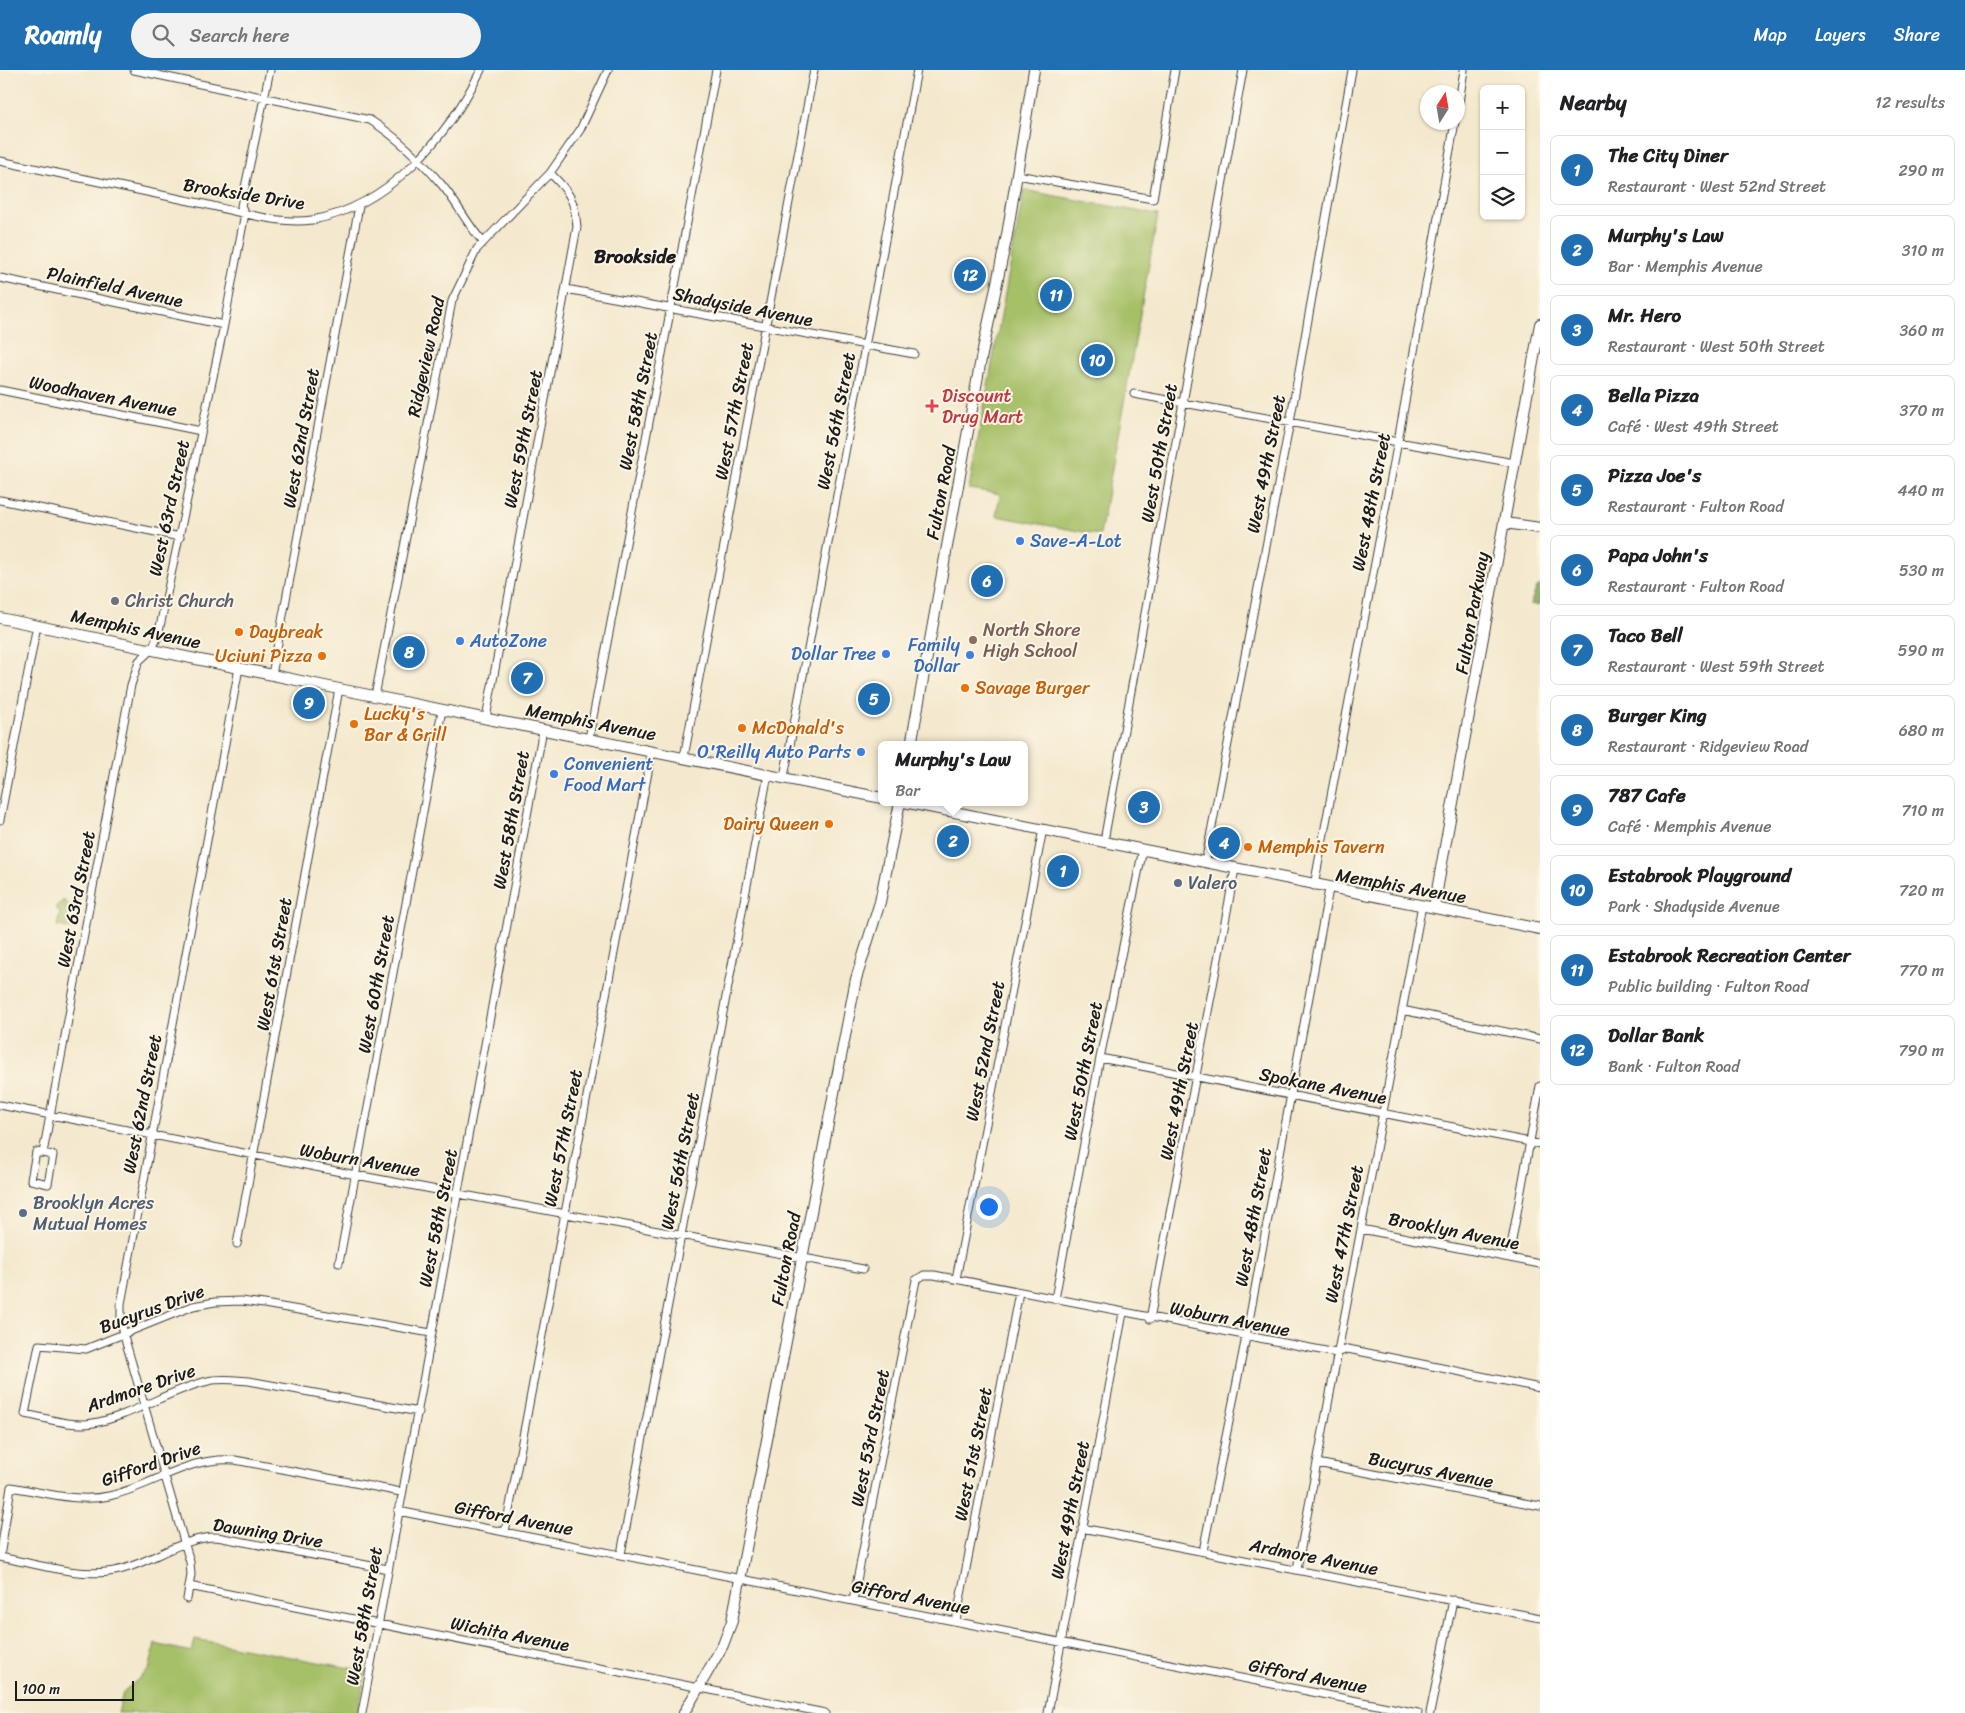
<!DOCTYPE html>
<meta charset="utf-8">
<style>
:root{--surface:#fff;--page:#f2f2f2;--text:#202124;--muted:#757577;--line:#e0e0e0;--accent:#1f6fb2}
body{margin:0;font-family:Sriracha,sans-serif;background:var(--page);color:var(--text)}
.controls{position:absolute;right:15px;top:15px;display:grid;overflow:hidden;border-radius:8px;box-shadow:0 1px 4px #0004}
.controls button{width:45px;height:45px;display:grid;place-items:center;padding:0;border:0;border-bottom:1px solid var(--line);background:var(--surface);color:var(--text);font:25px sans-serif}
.compass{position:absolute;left:1420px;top:15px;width:45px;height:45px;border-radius:50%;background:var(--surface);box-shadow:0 1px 4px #0004;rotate:11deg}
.scale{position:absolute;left:15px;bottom:12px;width:119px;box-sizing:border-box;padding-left:5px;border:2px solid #1c1c1c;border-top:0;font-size:14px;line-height:18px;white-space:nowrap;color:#1c1c1c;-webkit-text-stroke:4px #fcf5e5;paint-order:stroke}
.you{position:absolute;left:988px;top:1136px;width:18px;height:18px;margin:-12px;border:4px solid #fff;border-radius:50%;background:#1a73e8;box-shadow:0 0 0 8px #1a73e833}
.badge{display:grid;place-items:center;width:32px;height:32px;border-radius:50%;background:var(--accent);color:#fff;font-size:16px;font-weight:700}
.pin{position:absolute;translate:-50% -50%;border:2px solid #fff;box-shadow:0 1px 5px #0006}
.popup{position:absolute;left:878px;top:671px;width:150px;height:65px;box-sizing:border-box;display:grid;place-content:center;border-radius:8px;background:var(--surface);filter:drop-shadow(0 1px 4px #0005);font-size:16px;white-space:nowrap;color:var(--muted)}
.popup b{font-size:19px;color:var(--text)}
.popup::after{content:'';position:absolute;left:50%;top:100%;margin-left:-10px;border:10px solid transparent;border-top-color:var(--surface)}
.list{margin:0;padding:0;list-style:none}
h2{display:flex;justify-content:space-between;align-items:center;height:65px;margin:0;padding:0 20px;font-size:21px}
h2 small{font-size:16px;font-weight:400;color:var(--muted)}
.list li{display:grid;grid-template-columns:32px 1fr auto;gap:15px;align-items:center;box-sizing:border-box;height:70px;margin:0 10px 10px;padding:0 10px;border:1px solid var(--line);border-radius:8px}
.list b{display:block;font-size:19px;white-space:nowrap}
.list p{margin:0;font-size:16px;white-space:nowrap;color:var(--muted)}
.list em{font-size:16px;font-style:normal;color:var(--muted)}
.icon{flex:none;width:28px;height:28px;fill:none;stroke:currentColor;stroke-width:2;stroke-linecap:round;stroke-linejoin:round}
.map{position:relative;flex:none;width:1540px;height:1643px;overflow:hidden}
header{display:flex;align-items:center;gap:30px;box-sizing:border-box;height:70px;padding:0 25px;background:var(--accent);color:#fff}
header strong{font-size:24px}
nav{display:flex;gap:28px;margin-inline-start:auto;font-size:18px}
.search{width:350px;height:45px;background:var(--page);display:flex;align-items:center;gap:12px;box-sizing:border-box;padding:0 18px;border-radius:28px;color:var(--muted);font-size:19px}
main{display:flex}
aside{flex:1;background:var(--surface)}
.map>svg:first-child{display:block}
</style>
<header>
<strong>Roamly</strong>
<div class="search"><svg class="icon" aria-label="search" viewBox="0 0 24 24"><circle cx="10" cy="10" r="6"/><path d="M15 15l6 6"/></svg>Search here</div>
<nav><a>Map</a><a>Layers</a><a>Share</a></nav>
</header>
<main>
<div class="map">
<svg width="1540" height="1643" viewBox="0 0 1540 1643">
<rect width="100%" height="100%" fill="#fcf5e5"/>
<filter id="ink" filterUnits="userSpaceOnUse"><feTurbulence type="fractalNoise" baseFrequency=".02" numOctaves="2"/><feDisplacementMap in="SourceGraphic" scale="10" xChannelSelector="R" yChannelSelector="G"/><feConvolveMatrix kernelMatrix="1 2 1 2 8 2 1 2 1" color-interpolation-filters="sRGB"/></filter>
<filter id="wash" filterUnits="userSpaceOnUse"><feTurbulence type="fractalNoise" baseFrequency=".0096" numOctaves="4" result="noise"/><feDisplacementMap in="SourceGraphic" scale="20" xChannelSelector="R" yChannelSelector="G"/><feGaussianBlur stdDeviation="1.12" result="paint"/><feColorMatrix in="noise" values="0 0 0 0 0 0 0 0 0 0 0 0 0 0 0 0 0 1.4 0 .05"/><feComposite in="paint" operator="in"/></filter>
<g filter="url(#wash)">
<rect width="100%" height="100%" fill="#f4e9ce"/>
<!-- green -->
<path fill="#a6c067" stroke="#616e42" d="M1024 120 1158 145 1100 465 996 446 1000 424 969 419Z
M64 830 76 842 73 859 57 856 60 843 55 837Z
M195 1569 366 1601 358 1643H118L123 1622 149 1600 155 1574 192 1582Z"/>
<!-- forest -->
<path fill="#84a65c" stroke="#50613c" d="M1540 515V536L1530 534 1537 517Z"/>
</g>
<g filter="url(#ink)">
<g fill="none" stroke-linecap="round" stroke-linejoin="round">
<!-- street casing -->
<g stroke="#3c3b37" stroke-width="9">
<path id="street" d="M134 0 370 50C397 67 421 90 442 115 457 133 467 154 483 172
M1458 39 1464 0
M0 91C68 105 136 120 204 134 235 141 281 155 312 150 389 137 448 66 481 0
M1017 105 1153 129 1175 0
M0 208 224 255
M566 219 914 284
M0 320 201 361
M1134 324 1514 393
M0 430 180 467
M272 605 359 136
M375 626 452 231 477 179 550 103 580 60 608 0
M486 648 577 157C575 131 570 122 550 103
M589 668 716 0
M684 687 814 0
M784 707 917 0
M0 750 37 555
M1104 771 1243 0
M1205 793 1290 352 1352 0
M1314 816 1398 371 1455 52
M1402 940 1540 969
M1100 988 1540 1074
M0 1035 356 1105 863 1199
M36 1082 53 1085 48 1114 31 1110Z
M43 1083 131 615 139 591 152 579 158 566 224 255 245 143 241 136 270 0
M1361 1159 1540 1194
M237 1174 339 619
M1509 1187 1540 1016
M339 1193 442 640
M956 1209 1043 759
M1055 1229 1100 988 1143 779
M1150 1249 1235 799
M419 1342 249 1311C235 1310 221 1308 208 1311 168 1320 133 1346 93 1353 72 1357 46 1348 25 1344L39 1275 86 1279 193 1236 215 1232 241 1231 264 1234 431 1263
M1317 1393 1540 1436
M398 1441 1418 1643
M1082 1458 1540 1548
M505 1462 652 681
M1203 1481 1246 1267 1329 819
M621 1484 768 704
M0 1487 11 1417C43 1422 77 1433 109 1426 154 1416 187 1386 235 1390L401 1422
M0 1487C37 1494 81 1509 119 1500 152 1492 182 1467 217 1467L388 1499
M1297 1499 1422 835
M189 1516 825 1643
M187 1529 191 1505 190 1492 124 1266 121 1249V1234L239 598
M853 1531 916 1210 924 1205H934L1331 1282 1337 1283 1348 1279 1540 1318
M956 1551 1019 1222
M362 1643 543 659
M1048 1643 1123 1243
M1430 1643 1453 1530"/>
</g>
<!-- secondary casing -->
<g stroke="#3c3b37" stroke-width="12">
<path id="secondary" d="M1505 453 1540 458
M0 548 339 619 882 728
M911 675 981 289 1007 165 1034 0
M904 732 1540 859
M1434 837 1540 254
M684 1643 723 1575 732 1551 856 909 880 832 900 732"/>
</g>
<!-- street -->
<use href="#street" stroke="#fff" stroke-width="7"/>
<!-- secondary -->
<use href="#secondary" stroke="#fff" stroke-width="10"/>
</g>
</g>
<!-- markers -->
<path fill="#e0444e" stroke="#fcf5e5" stroke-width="2" d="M929.5 328.5h5v5h5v5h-5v5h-5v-5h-5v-5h5z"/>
<g fill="#3f7fe0" stroke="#fcf5e5" stroke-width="2">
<circle cx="1020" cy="471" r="5"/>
<circle cx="460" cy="571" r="5"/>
<circle cx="886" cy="584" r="5"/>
<circle cx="970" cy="585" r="5"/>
<circle cx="861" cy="682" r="5"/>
<circle cx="554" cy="704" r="5"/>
</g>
<circle fill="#6b7280" stroke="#fcf5e5" stroke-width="2" cx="115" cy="531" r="5"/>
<g fill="#e8710a" stroke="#fcf5e5" stroke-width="2">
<circle cx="239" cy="562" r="5"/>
<circle cx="322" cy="586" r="5"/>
<circle cx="965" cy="618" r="5"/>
<circle cx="354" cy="654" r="5"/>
<circle cx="742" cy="658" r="5"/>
<circle cx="829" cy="754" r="5"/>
<circle cx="1248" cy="777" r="5"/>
</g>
<circle fill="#8d6e63" stroke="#fcf5e5" stroke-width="2" cx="973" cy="570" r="5"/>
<g fill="#5c6f8a" stroke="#fcf5e5" stroke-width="2">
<circle cx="1178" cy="813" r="5"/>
<circle cx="23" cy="1143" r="5"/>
</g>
<g text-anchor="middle" stroke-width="4" stroke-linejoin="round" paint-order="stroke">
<!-- street labels -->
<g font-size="18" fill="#1c1c1c" stroke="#fcf5e5">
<text transform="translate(244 124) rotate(9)" y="6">Brookside Drive</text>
<text transform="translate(115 217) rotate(12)" y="6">Plainfield Avenue</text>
<text transform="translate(743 237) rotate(11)" y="6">Shadyside Avenue</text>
<text transform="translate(426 287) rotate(-78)" y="6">Ridgeview Road</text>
<text transform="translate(103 326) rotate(11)" y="6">Woodhaven Avenue</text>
<text transform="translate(638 331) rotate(-79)" y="6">West 58th Street</text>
<text transform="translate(734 341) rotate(-79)" y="6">West 57th Street</text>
<text transform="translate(836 351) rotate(-79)" y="6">West 56th Street</text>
<text transform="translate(301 368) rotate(-80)" y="6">West 62nd Street</text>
<text transform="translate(523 369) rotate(-79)" y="6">West 59th Street</text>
<text transform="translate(1159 383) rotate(-80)" y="6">West 50th Street</text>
<text transform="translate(1266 394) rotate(-79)" y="6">West 49th Street</text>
<text transform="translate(941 423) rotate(-79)" y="6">Fulton Road</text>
<text transform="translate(1371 432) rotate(-79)" y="6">West 48th Street</text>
<text transform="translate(169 438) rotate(-78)" y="6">West 63rd Street</text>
<text transform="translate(1472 543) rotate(-80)" y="6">Fulton Parkway</text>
<text transform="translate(136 559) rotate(12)" y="6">Memphis Avenue</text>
<text transform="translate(591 652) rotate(11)" y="6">Memphis Avenue</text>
<text transform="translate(511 750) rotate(-80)" y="6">West 58th Street</text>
<text transform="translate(1401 816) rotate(10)" y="6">Memphis Avenue</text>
<text transform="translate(76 829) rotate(-79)" y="6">West 63rd Street</text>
<text transform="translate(274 894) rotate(-80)" y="6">West 61st Street</text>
<text transform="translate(376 914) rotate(-80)" y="6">West 60th Street</text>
<text transform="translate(985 981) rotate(-79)" y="6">West 52nd Street</text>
<text transform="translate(1083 1001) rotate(-79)" y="6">West 50th Street</text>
<text transform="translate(1323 1016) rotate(11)" y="6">Spokane Avenue</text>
<text transform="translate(1179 1021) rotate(-79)" y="6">West 49th Street</text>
<text transform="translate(142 1034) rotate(-79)" y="6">West 62nd Street</text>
<text transform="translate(563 1068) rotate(-79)" y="6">West 57th Street</text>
<text transform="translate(360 1090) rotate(10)" y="6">Woburn Avenue</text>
<text transform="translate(680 1091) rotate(-79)" y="6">West 56th Street</text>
<text transform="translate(1253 1147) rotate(-80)" y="6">West 48th Street</text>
<text transform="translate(438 1148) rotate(-79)" y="6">West 58th Street</text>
<text transform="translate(1454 1161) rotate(11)" y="6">Brooklyn Avenue</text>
<text transform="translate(1344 1164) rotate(-79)" y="6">West 47th Street</text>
<text transform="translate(786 1189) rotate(-79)" y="6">Fulton Road</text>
<text transform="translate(152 1239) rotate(-20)" y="6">Bucyrus Drive</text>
<text transform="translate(1230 1249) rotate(11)" y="6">Woburn Avenue</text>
<text transform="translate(141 1318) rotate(-19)" y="6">Ardmore Drive</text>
<text transform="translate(870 1368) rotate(-79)" y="6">West 53rd Street</text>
<text transform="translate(973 1384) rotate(-79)" y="6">West 51st Street</text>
<text transform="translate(151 1394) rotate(-19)" y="6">Gifford Drive</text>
<text transform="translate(1431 1400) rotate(11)" y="6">Bucyrus Avenue</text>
<text transform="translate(1070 1440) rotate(-79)" y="6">West 49th Street</text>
<text transform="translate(514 1448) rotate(11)" y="6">Gifford Avenue</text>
<text transform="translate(268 1463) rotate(9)" y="6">Dawning Drive</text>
<text transform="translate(1314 1487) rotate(11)" y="6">Ardmore Avenue</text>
<text transform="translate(911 1527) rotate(11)" y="6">Gifford Avenue</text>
<text transform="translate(364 1546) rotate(-80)" y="6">West 58th Street</text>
<text transform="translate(510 1564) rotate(11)" y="6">Wichita Avenue</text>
<text transform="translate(1308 1606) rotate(11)" y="6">Gifford Avenue</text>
</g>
<!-- health labels -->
<g font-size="18" fill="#be3a42" stroke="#fcf5e5" text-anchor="start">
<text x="942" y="332">Discount<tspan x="942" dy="21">Drug Mart</tspan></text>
</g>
<!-- shop labels -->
<g font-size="18" fill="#366cbe" stroke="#fcf5e5" text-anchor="start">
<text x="1030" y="477">Save-A-Lot</text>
<text x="470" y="577">AutoZone</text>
<text x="960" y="581" text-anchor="end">Family<tspan x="960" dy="21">Dollar</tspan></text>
<text x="876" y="590" text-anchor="end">Dollar Tree</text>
<text x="851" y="688" text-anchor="end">O'Reilly Auto Parts</text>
<text x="564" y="700">Convenient<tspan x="564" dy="21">Food Mart</tspan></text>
</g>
<!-- worship labels -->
<g font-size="18" fill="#5b616d" stroke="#fcf5e5" text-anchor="start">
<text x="125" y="537">Christ Church</text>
</g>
<!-- education labels -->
<g font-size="18" fill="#785e54" stroke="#fcf5e5" text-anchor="start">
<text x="983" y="566">North Shore<tspan x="983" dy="21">High School</tspan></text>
</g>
<!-- food labels -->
<g font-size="18" fill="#c56008" stroke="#fcf5e5" text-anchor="start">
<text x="249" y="568">Daybreak</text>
<text x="312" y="592" text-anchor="end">Uciuni Pizza</text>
<text x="975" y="624">Savage Burger</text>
<text x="364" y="650">Lucky's<tspan x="364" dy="21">Bar &amp; Grill</tspan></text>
<text x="752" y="664">McDonald's</text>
<text x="819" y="760" text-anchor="end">Dairy Queen</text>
<text x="1258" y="783">Memphis Tavern</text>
</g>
<!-- service labels -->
<g font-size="18" fill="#4e5e75" stroke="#fcf5e5" text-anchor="start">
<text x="1188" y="819">Valero</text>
<text x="33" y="1139">Brooklyn Acres<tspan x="33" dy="21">Mutual Homes</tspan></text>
</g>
<!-- neighbourhood labels -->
<g font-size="19" font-weight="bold" fill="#1c1c1c" stroke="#fcf5e5">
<text x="635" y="193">Brookside</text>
</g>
</g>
</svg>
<div class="controls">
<button>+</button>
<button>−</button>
<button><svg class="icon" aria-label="layers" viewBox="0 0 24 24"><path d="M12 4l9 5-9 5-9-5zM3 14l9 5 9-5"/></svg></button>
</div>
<svg class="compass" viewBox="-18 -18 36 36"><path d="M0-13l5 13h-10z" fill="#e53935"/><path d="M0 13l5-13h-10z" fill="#757577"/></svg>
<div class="scale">100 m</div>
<div class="you"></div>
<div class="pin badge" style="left:1063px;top:801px">1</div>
<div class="pin badge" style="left:953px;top:771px">2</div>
<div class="popup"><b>Murphy's Law</b>Bar</div>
<div class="pin badge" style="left:1144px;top:737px">3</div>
<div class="pin badge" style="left:1224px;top:773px">4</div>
<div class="pin badge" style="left:874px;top:629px">5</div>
<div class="pin badge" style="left:987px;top:511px">6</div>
<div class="pin badge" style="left:527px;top:608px">7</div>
<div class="pin badge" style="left:409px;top:582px">8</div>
<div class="pin badge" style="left:309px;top:633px">9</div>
<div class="pin badge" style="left:1097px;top:290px">10</div>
<div class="pin badge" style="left:1056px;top:225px">11</div>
<div class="pin badge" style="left:970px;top:205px">12</div>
</div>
<aside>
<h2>Nearby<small>12 results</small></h2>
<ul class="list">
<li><span class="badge">1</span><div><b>The City Diner</b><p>Restaurant · West 52nd Street</p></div><em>290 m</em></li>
<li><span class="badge">2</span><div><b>Murphy's Law</b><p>Bar · Memphis Avenue</p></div><em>310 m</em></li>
<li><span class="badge">3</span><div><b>Mr. Hero</b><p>Restaurant · West 50th Street</p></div><em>360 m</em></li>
<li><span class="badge">4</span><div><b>Bella Pizza</b><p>Café · West 49th Street</p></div><em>370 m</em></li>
<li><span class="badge">5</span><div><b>Pizza Joe's</b><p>Restaurant · Fulton Road</p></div><em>440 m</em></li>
<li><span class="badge">6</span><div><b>Papa John's</b><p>Restaurant · Fulton Road</p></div><em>530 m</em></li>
<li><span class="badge">7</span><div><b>Taco Bell</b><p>Restaurant · West 59th Street</p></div><em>590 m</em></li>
<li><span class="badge">8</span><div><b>Burger King</b><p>Restaurant · Ridgeview Road</p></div><em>680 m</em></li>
<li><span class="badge">9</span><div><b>787 Cafe</b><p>Café · Memphis Avenue</p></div><em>710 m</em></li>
<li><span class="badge">10</span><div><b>Estabrook Playground</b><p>Park · Shadyside Avenue</p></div><em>720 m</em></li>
<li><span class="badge">11</span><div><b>Estabrook Recreation Center</b><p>Public building · Fulton Road</p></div><em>770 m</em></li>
<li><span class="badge">12</span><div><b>Dollar Bank</b><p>Bank · Fulton Road</p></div><em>790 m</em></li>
</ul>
</aside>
</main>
